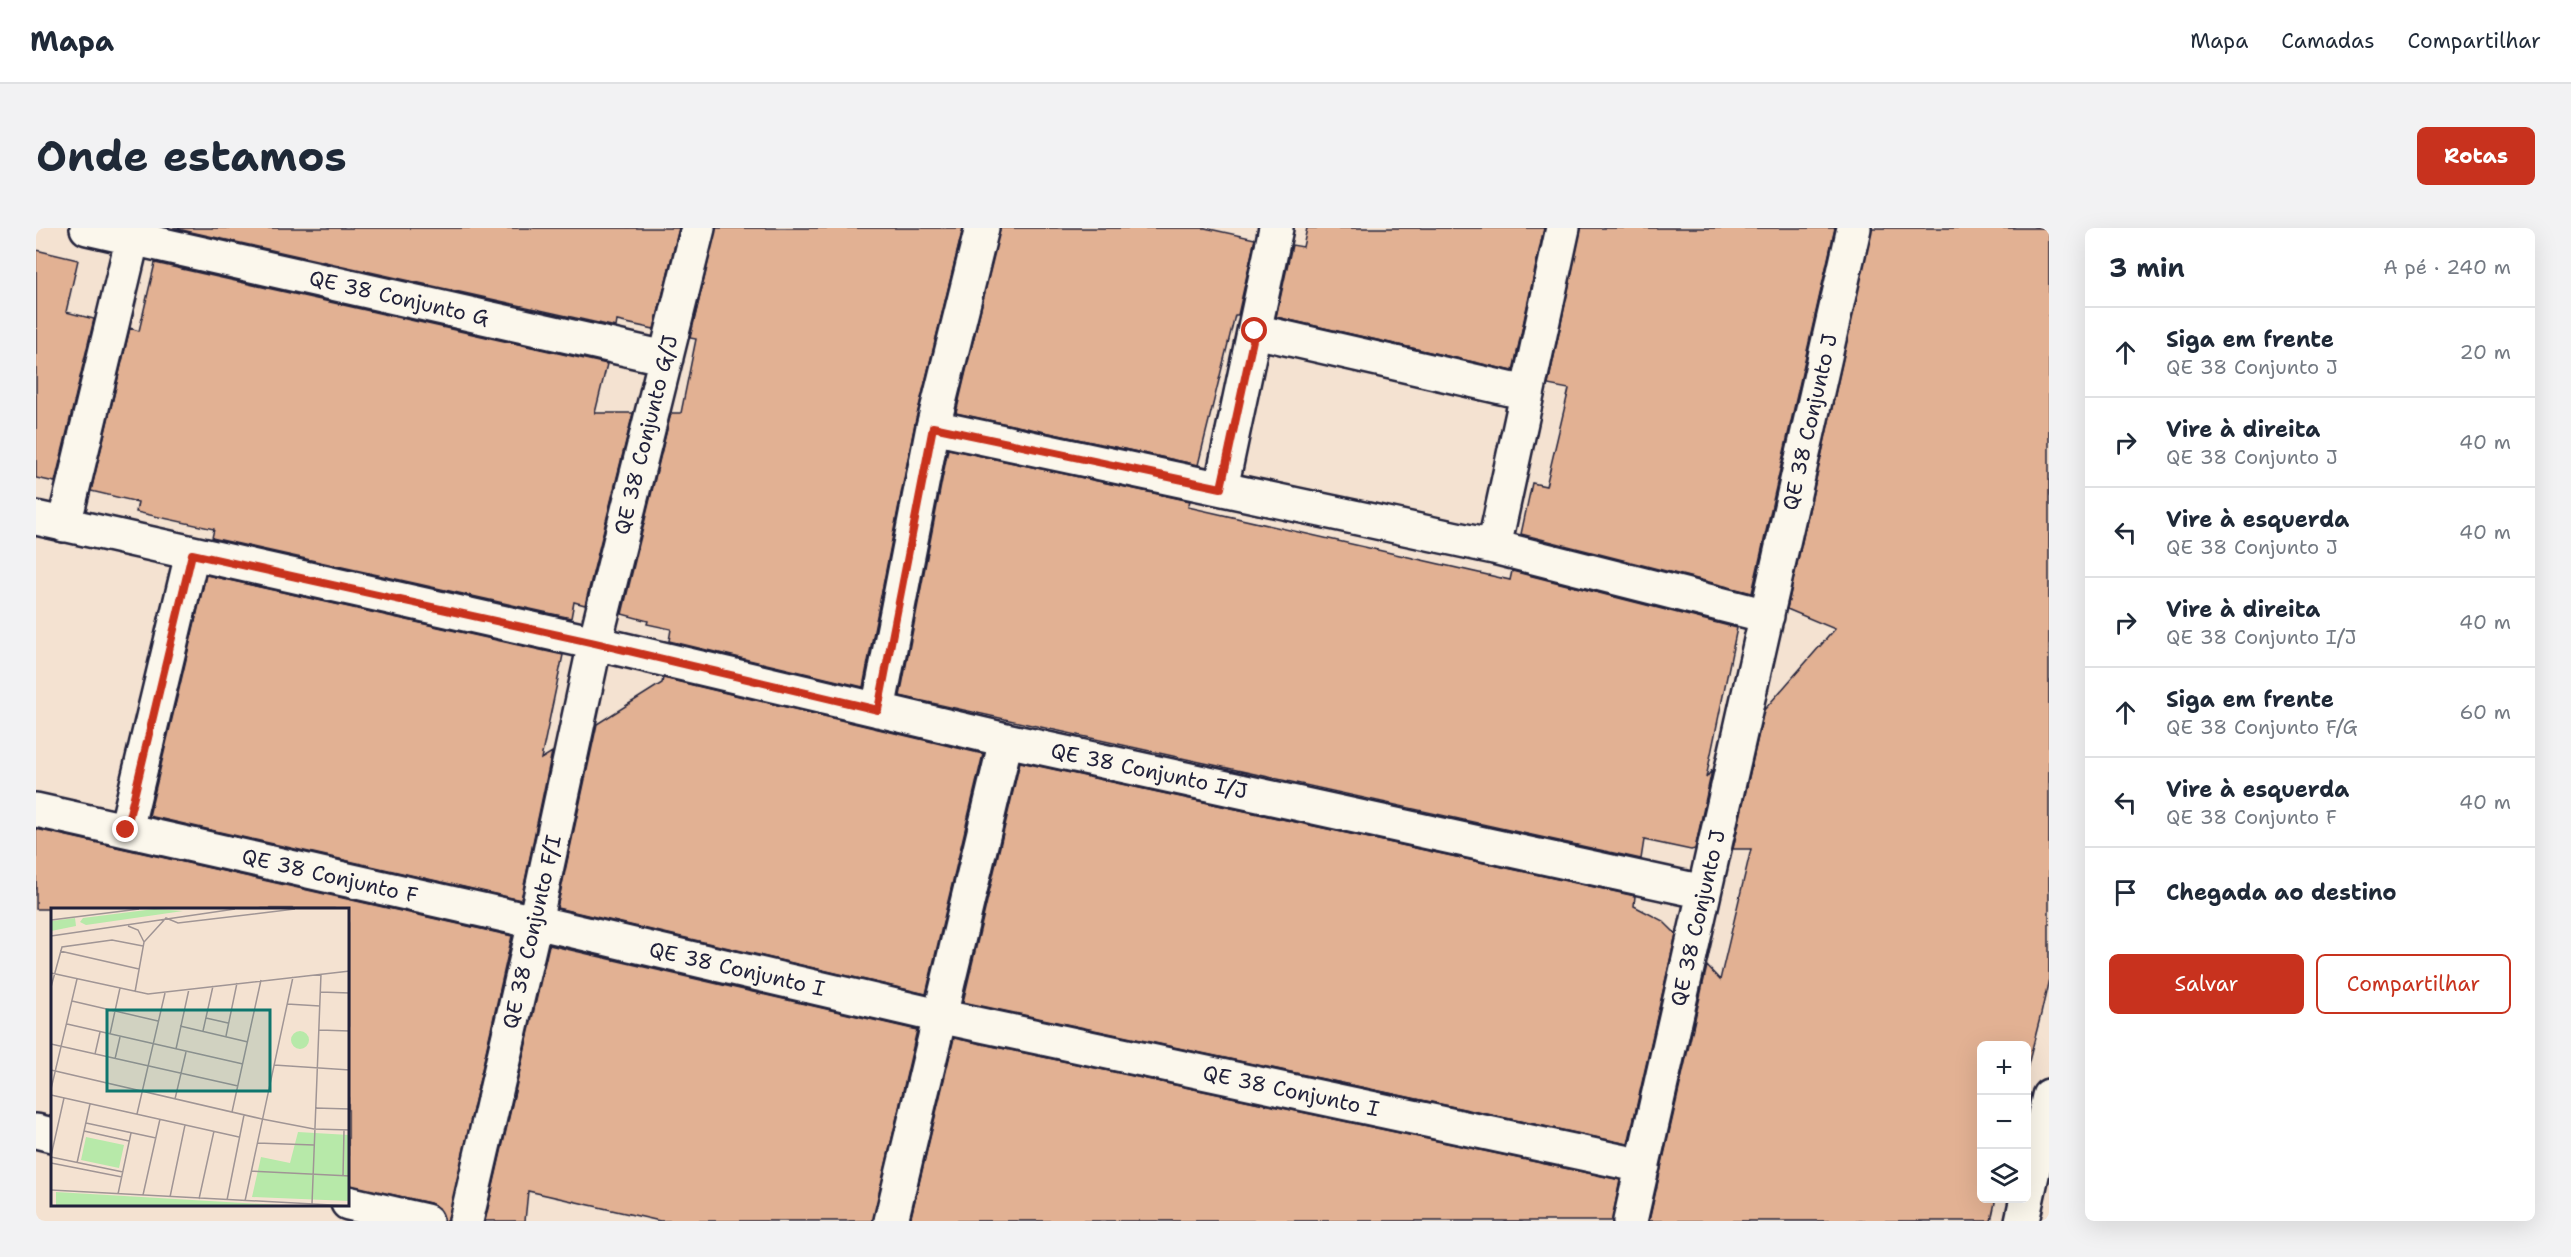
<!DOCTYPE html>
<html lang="pt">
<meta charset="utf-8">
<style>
:root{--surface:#fff;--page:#f2f2f3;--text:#1f2937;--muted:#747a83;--line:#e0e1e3;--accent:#c8321e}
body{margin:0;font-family:"Shantell Sans",sans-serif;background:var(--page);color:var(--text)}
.controls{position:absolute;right:18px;bottom:18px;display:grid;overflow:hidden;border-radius:9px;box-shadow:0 6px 24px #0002}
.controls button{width:54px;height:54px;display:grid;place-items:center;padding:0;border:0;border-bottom:2px solid var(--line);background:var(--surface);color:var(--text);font:30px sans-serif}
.stop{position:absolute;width:18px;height:18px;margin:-14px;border:4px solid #c8321e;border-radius:50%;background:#fff}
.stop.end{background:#c8321e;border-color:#fff;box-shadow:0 2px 6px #0008}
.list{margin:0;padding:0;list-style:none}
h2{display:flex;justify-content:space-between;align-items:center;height:78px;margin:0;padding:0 24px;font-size:26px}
h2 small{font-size:20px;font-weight:400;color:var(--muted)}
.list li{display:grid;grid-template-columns:39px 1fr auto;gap:18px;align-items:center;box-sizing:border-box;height:90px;padding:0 24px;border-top:2px solid var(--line)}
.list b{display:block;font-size:22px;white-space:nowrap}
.list p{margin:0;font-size:20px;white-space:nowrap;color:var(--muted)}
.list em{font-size:20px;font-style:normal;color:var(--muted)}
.actions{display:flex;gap:12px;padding:18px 24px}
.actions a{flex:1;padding:14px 0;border:2px solid var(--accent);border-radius:9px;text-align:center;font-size:21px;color:var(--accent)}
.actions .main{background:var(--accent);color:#fff}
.icon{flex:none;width:33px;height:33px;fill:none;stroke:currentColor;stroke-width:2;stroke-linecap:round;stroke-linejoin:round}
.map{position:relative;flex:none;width:2013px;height:993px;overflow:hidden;border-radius:9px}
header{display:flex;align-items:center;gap:36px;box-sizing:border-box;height:84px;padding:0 30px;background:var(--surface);border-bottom:2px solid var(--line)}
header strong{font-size:28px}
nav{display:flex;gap:33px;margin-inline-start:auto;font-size:21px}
.intro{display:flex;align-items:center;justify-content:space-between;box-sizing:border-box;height:144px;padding:0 36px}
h1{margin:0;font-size:42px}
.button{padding:15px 27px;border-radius:9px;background:var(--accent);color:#fff;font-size:21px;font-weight:700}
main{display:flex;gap:36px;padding:0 36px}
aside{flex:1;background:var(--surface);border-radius:9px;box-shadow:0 6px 24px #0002}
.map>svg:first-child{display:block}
</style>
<header>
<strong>Mapa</strong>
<nav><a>Mapa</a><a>Camadas</a><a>Compartilhar</a></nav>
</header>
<div class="intro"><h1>Onde estamos</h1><a class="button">Rotas</a></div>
<main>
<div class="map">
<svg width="2013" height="993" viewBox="0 0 2013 993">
<rect width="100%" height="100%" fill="#f4e2d1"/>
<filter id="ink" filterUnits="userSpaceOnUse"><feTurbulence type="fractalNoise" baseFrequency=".0167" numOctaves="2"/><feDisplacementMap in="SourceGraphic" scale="12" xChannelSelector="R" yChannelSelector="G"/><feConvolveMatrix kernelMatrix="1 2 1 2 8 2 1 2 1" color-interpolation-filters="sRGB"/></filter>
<g filter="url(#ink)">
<!-- building -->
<path fill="#e2b193" stroke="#22223b" stroke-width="1.5" d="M137 0H643L618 101 581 93 580 99Z
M680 0H927L879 195 827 459 633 413 635 401 611 396 612 393 586 386 635 185H645L660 111 654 110Z
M964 0H1169L1219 11 1202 87H1199L1162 237 920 185Z
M1271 0H1508L1477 143 1240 89 1256 17 1267 19Z
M1545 0H1799L1716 365 1485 306 1496 255 1510 258 1533 161 1512 157Z
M1836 0H2013V751L2005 786 1990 845V818H1946V970H1960L1955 993H1613L1671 738 1684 752 1715 621H1697L1728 482 1799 401 1751 381Z
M0 22 42 32 30 84 58 91 19 254 0 250Z
M119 35 571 136 559 185H597L549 377 538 374 535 390 176 310 178 301 100 284 102 274 55 263 94 100 103 103Z
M912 221 1154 273 1152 279 1474 352 1476 343 1701 400 1670 550 1676 542 1659 621 1655 622 1608 612 1605 631 864 468Z
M170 347 527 427 505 531 516 524 485 672 113 588Z
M627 450 947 526 890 766 521 680 561 496 626 455Z
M984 534 1599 668 1598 678 1627 693 1640 706 1592 916 927 774Z
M0 601 476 708 412 993H408L403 980 394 975 312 957V681H0Z
M513 717 881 802 837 993H624L492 963 489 993H449Z
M918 810 1584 952 1576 993H874Z"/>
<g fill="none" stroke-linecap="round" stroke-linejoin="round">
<!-- street casing -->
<g stroke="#22223b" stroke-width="38">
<path id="street" d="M51 0 630 130
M1219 103 1491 165
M897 199 1458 319 1731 388
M1185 260 1240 0
M0 290 559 415 970 512 1668 664
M28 297 99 0
M1458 319 1527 0
M842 482 897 199 946 0
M0 582 499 694 903 788 1607 938
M90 602 156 326
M0 903 16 907
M312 975 390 993
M430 993 499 694 559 415 662 0
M855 993 970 512
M1594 993 1818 0
M1986 993 2013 868"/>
</g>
<!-- street -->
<use href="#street" stroke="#fbf7ec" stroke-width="33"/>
</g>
</g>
<g fill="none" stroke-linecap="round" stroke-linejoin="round" filter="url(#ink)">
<!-- route -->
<path stroke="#c8321e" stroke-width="8" d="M90 602 156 326 559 415 842 482 897 199 1185 260 1219 103"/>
</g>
<g text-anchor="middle" stroke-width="5" stroke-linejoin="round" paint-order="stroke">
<!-- street labels -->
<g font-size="21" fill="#22223b" stroke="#fbf7ec">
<text transform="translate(363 70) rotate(13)" y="7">QE 38 Conjunto G</text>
<text transform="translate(1774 194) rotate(-77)" y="7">QE 38 Conjunto J</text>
<text transform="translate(610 207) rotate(-76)" y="7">QE 38 Conjunto G/J</text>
<text transform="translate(1113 543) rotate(12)" y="7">QE 38 Conjunto I/J</text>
<text transform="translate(294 648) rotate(13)" y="7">QE 38 Conjunto F</text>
<text transform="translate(1662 690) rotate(-77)" y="7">QE 38 Conjunto J</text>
<text transform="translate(496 704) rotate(-77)" y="7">QE 38 Conjunto F/I</text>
<text transform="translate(701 741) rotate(13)" y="7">QE 38 Conjunto I</text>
<text transform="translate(1255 863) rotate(12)" y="7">QE 38 Conjunto I</text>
</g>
</g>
<!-- overview -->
<g transform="translate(15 680)">
<rect width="298" height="298" fill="#f4e2d1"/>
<path d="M103 1 132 3 35 17 29 14 32 10ZM24 10 25 18 0 23V13ZM240 132a9 9 0 1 1 18 0a9 9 0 1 1-18 0ZM247 224 298 227V293L201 289 210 249 239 255ZM35 229 73 237 68 260 30 252ZM5 284 245 298H5Z" fill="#b7e9a9"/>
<path fill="none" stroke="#a09595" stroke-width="1.5" d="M0 12 88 1M77 18 87 22 93 34M0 28 184 1M9 43 88 61M0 65 97 86 299 63M0 79 11 39 61 32 92 38M84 84 93 34 115 10 127 15 244 1M269 84 299 85M21 93 107 113M236 96 269 98M155 110 177 115M16 116 192 156M129 118 197 134M268 122 299 123M152 123 162 78M59 126 69 80M175 128 186 75M0 136 187 178M125 141 138 81M44 146 49 124M64 151 69 129M223 157 299 162M0 162 211 211 263 221 299 222M0 181 26 71M0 187 188 229M124 191 135 144M264 200 299 201M181 204 210 72M86 206 114 85M35 215 105 230M33 223 78 233M206 235 263 237M0 248 13 190M0 249 72 264M0 255 71 269M26 255 39 196M200 263 299 268M292 268 293 222M0 282 299 298M67 286 80 225M92 287 109 211M119 289 134 217M148 291 163 223M176 292 193 207M194 293 242 69M261 296 270 66"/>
<path fill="#0f766e" fill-opacity="0.15" stroke="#0f766e" stroke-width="3" d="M56 102H219V183H56Z"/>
<rect width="298" height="298" fill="none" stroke="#22223b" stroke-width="3"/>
</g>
</svg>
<div class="controls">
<button>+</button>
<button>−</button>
<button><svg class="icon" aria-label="layers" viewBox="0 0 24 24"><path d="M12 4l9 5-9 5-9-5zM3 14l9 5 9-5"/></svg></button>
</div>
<div class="stop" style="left:1219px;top:103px"></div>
<div class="stop end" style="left:90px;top:602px"></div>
</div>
<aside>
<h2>3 min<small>A pé · 240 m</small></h2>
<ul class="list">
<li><svg class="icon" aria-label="ahead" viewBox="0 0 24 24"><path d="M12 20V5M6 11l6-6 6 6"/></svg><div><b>Siga em frente</b><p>QE 38 Conjunto J</p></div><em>20 m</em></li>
<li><svg class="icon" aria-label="right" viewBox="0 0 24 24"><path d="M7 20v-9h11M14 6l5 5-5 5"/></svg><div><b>Vire à direita</b><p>QE 38 Conjunto J</p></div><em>40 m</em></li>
<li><svg class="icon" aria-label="left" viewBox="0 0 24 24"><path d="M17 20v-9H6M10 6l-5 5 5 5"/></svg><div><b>Vire à esquerda</b><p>QE 38 Conjunto J</p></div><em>40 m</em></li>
<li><svg class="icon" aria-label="right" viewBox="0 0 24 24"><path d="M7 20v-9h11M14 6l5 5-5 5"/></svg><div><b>Vire à direita</b><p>QE 38 Conjunto I/J</p></div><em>40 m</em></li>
<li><svg class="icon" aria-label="ahead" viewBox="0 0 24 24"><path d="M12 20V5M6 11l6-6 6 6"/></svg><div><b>Siga em frente</b><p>QE 38 Conjunto F/G</p></div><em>60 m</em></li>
<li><svg class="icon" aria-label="left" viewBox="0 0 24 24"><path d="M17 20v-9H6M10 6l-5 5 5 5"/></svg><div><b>Vire à esquerda</b><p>QE 38 Conjunto F</p></div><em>40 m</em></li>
<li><svg class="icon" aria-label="arrive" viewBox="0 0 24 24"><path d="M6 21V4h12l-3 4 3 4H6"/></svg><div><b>Chegada ao destino</b></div></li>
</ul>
<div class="actions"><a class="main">Salvar</a><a>Compartilhar</a></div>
</aside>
</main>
